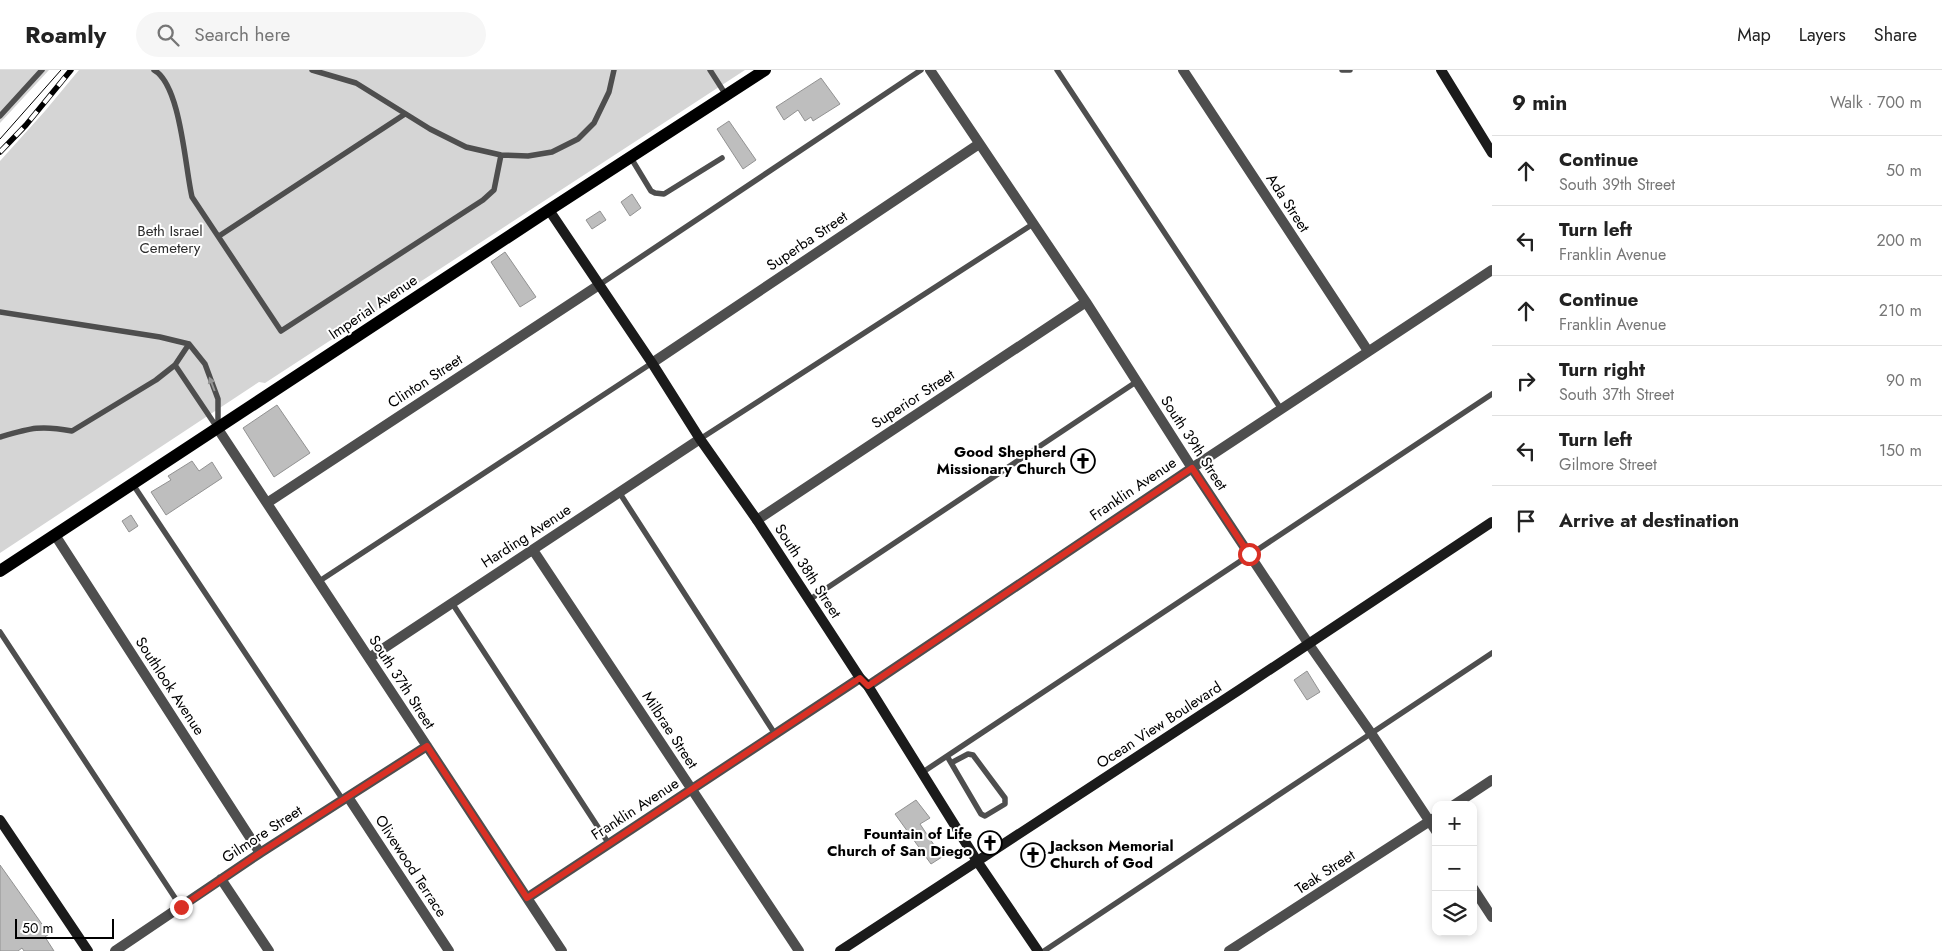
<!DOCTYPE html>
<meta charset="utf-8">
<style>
:root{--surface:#fff;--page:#f6f6f6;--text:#222;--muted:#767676;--line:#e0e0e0}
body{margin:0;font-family:Jost,sans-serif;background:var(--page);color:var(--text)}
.controls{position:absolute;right:15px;bottom:15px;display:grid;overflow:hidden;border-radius:10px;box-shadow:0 2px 8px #0003}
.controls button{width:45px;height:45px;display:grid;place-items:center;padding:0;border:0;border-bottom:1px solid var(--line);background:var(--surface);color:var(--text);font:25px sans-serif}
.scale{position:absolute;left:15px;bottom:12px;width:99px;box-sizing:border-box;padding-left:5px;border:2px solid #000;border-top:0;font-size:14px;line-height:18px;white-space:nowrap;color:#000;-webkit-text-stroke:4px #fff;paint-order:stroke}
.stop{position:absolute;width:15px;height:15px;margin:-11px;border:4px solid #d93025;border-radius:50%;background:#fff}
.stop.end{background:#d93025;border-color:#fff;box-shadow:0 1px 5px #0008}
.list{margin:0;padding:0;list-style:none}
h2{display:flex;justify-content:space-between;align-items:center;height:65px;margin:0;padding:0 20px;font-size:21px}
h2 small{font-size:16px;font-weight:400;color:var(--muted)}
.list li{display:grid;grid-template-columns:32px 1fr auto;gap:15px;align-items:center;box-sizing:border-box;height:70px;padding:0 20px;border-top:1px solid var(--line)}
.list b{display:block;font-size:19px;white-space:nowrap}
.list p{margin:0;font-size:16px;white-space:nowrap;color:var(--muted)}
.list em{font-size:16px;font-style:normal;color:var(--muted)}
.icon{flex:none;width:28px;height:28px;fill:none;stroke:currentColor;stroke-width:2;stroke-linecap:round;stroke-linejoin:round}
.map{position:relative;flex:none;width:1492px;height:881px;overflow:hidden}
header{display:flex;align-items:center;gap:30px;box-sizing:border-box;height:70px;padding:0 25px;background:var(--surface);border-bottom:1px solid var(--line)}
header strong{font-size:24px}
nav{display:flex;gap:28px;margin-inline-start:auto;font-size:18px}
.search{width:350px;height:45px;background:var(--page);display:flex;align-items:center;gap:12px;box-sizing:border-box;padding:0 18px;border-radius:28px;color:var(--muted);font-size:19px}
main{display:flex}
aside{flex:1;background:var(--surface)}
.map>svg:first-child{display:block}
</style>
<header>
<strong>Roamly</strong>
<div class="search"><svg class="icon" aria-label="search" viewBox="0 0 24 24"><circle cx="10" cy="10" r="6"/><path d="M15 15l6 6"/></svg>Search here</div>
<nav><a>Map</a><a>Layers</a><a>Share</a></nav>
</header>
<main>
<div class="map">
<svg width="1492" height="881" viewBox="0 0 1492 881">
<rect width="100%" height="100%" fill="#fff"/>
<!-- green -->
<path fill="#d5d5d5" d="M0 0H49L0 53Z
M79 0H745L265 313 259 312 0 483V91L45 41Z"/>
<!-- building -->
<path fill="#bebebe" stroke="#929292" d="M821 8 840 34 813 51 811 47 805 51 798 40 784 50 776 37Z
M729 51 756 90 743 99 717 59Z
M632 124 641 138 630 146 621 132Z
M600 141 606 150 592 159 586 150Z
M505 182 536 227 520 237 491 192Z
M277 335 310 383 274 407 243 358Z
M192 391 199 401 212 392 222 408 166 445 151 422 171 410 168 406Z
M131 445 138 456 129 462 122 451Z
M1307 601 1320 622 1307 630 1294 610Z
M916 730 930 748 920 754 942 787 931 794 895 744Z
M0 795 49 864 45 867 54 881H24L22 878 18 881H0Z"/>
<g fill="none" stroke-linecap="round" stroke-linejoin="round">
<!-- lane -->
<path stroke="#4e4e4e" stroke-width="5.5" d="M154 0C181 15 185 98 192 127L281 261 483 130 494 120 501 85
M312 0 356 13 430 59 466 77 501 85 528 86 552 82 578 69 594 53 609 22 614 0
M710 0 726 25
M1057 0 1281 339
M1342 0H1350
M0 46 42 0
M631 88 651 121 655 123 664 124 722 88
M219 166 405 44
M599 215 921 0
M0 242 160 267 189 274 205 294 218 329V357
M175 295 218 359
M0 367C31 358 40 355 72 361L156 310 175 295 189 274
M700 369 1033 154
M132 413 343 730
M619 422 775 664
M318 512 652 293
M809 530 1136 312
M452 533 609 774
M0 562 181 837
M947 686 981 744 985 746 1005 734V728L973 685 968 684 951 693
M923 702 1492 324
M1044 881 1492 583"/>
<!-- street -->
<path stroke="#4e4e4e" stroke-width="10" d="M930 0 1086 232 1192 398 1308 573 1371 663 1436 761
M1183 0 1368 281
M652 293 979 74
M218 359 562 881
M267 433 599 215
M757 450 1086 232
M55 465 260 783
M533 480 799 881
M369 588 700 369
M868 616 1192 398 1492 200
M348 727 449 881
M1454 735 1492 710
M221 809 269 881
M1473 818 1492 847
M527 828 860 608
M115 881 260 783 427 676
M1229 881 1436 747"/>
<!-- secondary -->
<path stroke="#1b1b1b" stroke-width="10" d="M1441 0 1492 83
M549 140 652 293 700 369 757 450 860 608 868 616 977 791 1038 881
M0 750 88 881
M840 881 1239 620 1492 452"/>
<!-- primary -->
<path stroke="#000" stroke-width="12" d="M0 501 549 140 765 0"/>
<!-- tram -->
<path stroke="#000" stroke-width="1" d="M0 69 61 0"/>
<!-- rail casing -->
<g stroke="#000" stroke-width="5.5">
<path id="rail" d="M0 82 26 55 71 0"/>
</g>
<!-- rail -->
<use href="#rail" stroke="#fff" stroke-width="4" stroke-dasharray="11" stroke-linecap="butt"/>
</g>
<!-- one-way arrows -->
<defs><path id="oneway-solid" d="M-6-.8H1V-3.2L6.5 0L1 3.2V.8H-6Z" transform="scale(1.25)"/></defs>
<use fill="#959595" href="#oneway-solid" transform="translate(212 314) rotate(-111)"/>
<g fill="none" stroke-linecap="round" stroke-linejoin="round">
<!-- route -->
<path stroke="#d93025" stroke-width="6" d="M181 837 260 783 427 676 527 828 860 608 868 616 1192 398 1249 484"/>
</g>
<!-- icons -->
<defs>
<g id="church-ring" transform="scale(1.25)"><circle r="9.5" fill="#fff" stroke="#000" stroke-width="1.5"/><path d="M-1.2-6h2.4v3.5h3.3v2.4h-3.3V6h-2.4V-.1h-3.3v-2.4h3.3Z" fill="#000"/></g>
</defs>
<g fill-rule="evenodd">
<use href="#church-ring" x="1083" y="391"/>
<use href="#church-ring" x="990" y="773"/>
<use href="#church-ring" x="1033" y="785"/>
</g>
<g text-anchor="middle" stroke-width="4" stroke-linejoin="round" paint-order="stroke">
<!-- street labels -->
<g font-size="15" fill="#000" stroke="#fff">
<text transform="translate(1288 133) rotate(57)" y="5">Ada Street</text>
<text transform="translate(807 171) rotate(-34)" y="5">Superba Street</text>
<text transform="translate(373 237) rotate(-34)" y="5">Imperial Avenue</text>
<text transform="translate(425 311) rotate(-33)" y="5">Clinton Street</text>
<text transform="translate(913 329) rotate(-33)" y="5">Superior Street</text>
<text transform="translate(1194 373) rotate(57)" y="5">South 39th Street</text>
<text transform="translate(1133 419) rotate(-34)" y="5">Franklin Avenue</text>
<text transform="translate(526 466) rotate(-33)" y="5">Harding Avenue</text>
<text transform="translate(808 501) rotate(57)" y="5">South 38th Street</text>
<text transform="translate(402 612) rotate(57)" y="5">South 37th Street</text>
<text transform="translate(170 616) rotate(57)" y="5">Southlook Avenue</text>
<text transform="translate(1159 655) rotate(-33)" y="5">Ocean View Boulevard</text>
<text transform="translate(670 660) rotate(57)" y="5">Milbrae Street</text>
<text transform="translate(635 739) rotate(-33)" y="5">Franklin Avenue</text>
<text transform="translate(262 764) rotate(-33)" y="5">Gilmore Street</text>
<text transform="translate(411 796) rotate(57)" y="5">Olivewood Terrace</text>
<text transform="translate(1325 802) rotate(-33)" y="5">Teak Street</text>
</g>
<!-- park labels -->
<g font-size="15" fill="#2c2c2c" stroke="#fff">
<text x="170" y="166">Beth Israel<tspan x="170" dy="17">Cemetery</tspan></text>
</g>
<!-- poi labels -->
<g font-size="15" font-weight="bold" fill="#000" stroke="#fff" text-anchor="end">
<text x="1066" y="387">Good Shepherd<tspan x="1066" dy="17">Missionary Church</tspan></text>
<text x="972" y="769">Fountain of Life<tspan x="972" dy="17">Church of San Diego</tspan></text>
<text x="1050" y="781" text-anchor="start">Jackson Memorial<tspan x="1050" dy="17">Church of God</tspan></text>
</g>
</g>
</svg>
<div class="controls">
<button>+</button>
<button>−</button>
<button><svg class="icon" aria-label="layers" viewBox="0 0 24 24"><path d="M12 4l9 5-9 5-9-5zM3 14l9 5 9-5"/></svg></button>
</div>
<div class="scale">50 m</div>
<div class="stop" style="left:1249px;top:484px"></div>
<div class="stop end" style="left:181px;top:837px"></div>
</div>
<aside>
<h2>9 min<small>Walk · 700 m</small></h2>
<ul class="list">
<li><svg class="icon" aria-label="ahead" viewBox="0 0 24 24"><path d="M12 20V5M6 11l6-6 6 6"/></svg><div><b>Continue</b><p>South 39th Street</p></div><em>50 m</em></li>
<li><svg class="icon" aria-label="left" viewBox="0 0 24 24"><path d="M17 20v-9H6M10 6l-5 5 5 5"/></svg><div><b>Turn left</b><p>Franklin Avenue</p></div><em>200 m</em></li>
<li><svg class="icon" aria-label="ahead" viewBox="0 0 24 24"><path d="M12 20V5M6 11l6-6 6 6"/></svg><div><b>Continue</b><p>Franklin Avenue</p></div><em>210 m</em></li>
<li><svg class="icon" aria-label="right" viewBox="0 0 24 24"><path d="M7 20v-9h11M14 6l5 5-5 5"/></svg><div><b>Turn right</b><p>South 37th Street</p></div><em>90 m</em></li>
<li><svg class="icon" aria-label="left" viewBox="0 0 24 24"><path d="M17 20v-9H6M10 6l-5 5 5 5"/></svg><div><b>Turn left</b><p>Gilmore Street</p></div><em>150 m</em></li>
<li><svg class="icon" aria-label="arrive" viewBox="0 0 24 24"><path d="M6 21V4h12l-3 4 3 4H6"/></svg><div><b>Arrive at destination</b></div></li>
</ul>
</aside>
</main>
